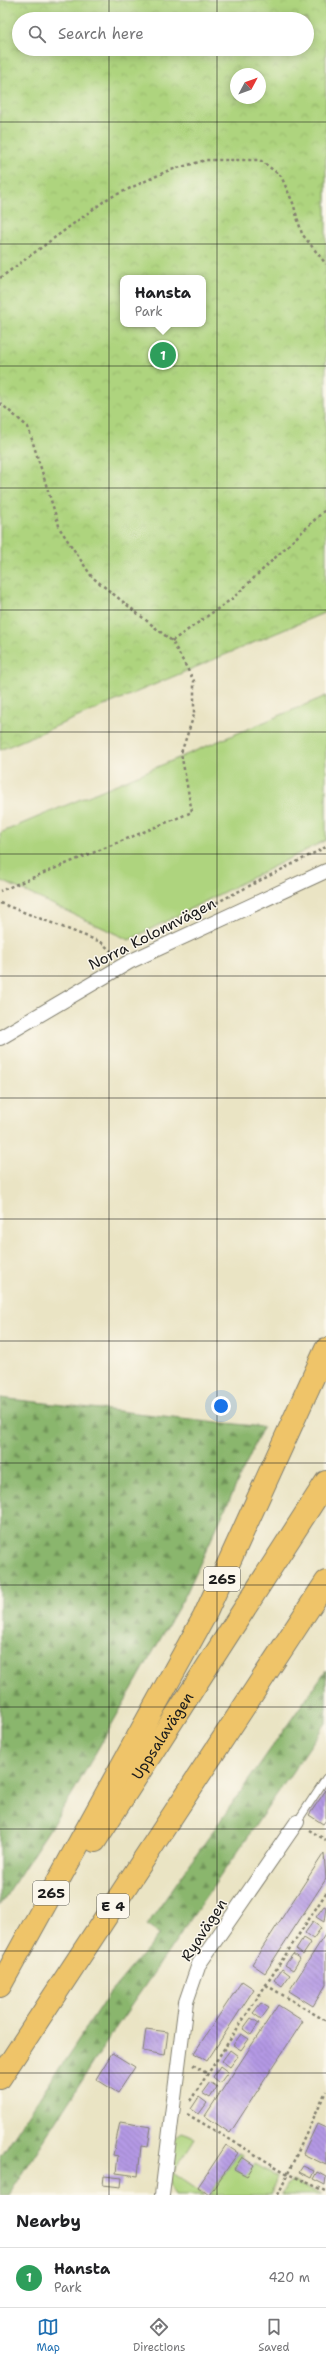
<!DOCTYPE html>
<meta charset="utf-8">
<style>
:root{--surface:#fff;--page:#f2f2f2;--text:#202124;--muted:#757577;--line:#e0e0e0;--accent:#1f6fb2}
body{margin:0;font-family:"Shantell Sans",sans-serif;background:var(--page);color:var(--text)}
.compass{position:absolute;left:230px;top:68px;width:36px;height:36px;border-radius:50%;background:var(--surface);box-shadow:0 2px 10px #0003;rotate:49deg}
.you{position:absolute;left:221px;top:1406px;width:14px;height:14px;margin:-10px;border:3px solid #fff;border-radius:50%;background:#1a73e8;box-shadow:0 0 0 6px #1a73e833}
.badge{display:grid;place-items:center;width:26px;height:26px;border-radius:50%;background:var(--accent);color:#fff;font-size:13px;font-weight:700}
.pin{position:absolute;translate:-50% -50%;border:2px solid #fff;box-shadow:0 1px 4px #0006}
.popup{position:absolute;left:120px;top:275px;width:86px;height:52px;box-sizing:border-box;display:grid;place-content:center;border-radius:8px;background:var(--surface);filter:drop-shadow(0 1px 3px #0005);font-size:13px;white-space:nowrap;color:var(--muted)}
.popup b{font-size:15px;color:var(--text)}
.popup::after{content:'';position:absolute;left:50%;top:100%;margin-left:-8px;border:8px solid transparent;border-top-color:var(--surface)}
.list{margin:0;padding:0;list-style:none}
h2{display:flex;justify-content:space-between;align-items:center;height:52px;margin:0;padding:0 16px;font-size:17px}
h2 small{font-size:13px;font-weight:400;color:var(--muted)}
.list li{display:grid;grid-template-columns:26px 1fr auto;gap:12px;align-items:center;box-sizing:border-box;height:60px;padding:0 16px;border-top:1px solid var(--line)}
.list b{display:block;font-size:15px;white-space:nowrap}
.list p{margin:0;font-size:13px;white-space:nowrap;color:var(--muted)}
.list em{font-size:13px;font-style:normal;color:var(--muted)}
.icon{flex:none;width:22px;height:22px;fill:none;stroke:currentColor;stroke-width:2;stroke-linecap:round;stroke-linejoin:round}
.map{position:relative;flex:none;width:326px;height:2195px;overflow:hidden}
.search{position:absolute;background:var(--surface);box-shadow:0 2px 10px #0003;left:12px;right:12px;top:12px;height:44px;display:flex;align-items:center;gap:10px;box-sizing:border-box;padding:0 14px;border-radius:22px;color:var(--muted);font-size:15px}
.sheet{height:112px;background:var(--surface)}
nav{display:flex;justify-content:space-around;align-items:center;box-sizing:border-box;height:56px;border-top:1px solid var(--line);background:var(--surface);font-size:11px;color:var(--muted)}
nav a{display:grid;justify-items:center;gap:2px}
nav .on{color:var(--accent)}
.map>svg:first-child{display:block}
</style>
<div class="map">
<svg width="326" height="2195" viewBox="0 0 326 2195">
<defs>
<pattern id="forest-firs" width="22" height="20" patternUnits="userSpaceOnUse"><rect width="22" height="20" fill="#8ab66d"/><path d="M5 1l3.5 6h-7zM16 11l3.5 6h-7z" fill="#709359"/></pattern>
<pattern id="park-crowns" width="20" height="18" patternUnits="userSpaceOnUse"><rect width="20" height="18" fill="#aed47e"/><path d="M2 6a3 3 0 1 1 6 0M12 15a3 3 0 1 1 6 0" fill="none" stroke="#95b56c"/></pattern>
<pattern id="building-back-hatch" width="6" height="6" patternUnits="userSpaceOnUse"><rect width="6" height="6" fill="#b499e4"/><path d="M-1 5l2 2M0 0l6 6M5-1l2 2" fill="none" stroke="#927cb8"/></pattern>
</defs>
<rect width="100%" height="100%" fill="#fbf7ec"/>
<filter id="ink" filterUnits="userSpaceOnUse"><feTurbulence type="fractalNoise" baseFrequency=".025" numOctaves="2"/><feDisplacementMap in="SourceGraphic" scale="8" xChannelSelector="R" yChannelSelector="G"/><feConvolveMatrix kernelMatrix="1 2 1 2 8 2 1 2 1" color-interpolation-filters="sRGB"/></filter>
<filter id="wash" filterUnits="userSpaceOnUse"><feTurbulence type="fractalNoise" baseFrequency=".012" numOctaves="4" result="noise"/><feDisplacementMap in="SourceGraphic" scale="16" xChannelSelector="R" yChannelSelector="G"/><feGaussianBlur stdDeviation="0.9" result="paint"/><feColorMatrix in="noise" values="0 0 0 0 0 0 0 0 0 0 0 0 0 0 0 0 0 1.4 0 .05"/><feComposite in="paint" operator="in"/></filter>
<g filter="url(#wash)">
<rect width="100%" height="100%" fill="#eae4c4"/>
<!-- green -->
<path fill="#aed47e" stroke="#65784d" d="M326 696V840L129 940 0 880V833Z
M181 2133 195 2138 173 2173 205 2195H175L170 2185 174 2138Z
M238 2153 243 2155 235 2169 246 2176 255 2164 277 2176 271 2195H210Z
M292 2182 296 2183 323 2195H281L286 2185Z"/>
<!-- forest -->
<path fill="url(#forest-firs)" stroke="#536944" d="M0 1398 263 1427 186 1594 71 1796 0 1905Z
M326 1670V1723L117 2026 9 2195H0V2157L109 1994 160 1934 147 1925Z"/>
<!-- park -->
<path fill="url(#park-crowns)" stroke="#65784d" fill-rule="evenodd" d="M0 0H326V612L0 750ZM19 19H307V49H19ZM236 74H260V98H236ZM123 278H203V324H123Z"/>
<g id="blocks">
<!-- building -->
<path fill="url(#building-back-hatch)" d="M326 1790V1820L323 1824 309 1815Z
M324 1853 326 1879 265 1973 252 1964Z
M324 1906 326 1907 324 1922 316 1917Z
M313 1922 321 1928 313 1939 305 1933Z
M326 1933V1985L313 2006 289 1991Z
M303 1938 311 1943 303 1955 296 1949Z
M293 1954 300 1959 293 1970 285 1965Z
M282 1969 290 1975 282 1986 274 1980Z
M242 1981 254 1989 207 2061 194 2053Z
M261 2003 269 2008 261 2019 253 2013Z
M278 2005 303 2021 230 2133 205 2116Z
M251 2018 259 2023 251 2035 243 2029Z
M146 2029 168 2032 165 2055 143 2051Z
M241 2034 249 2039 241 2050 233 2045Z
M230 2050 238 2056 230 2067 222 2061Z
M112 2053 135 2067 118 2093 96 2079Z
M220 2066 228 2072 220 2083 213 2077Z
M210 2082 217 2087 210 2098 202 2093Z
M199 2097 207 2103 199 2114 191 2109Z
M120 2122 151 2127 148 2147 141 2146 138 2176 116 2173 118 2156 113 2155Z
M317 2124 326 2128V2165L303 2154Z
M226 2145 238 2153 209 2195 198 2187Z
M242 2157 254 2165 247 2176 234 2169Z
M303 2166 314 2171 311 2178 299 2172Z
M317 2172 326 2177 325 2185 313 2179Z
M104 2176 122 2178 121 2187 103 2185Z"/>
</g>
</g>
<g filter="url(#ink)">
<use href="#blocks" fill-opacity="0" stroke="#838070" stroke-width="1"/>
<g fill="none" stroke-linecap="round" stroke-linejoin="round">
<!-- service casing -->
<g stroke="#838070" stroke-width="9">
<path id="service" d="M297 1822 326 1778"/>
</g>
<!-- minor casing -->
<g stroke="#838070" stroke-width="16">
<path id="minor" d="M0 1038 129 962 326 871
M162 2195 186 2002 199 1964 297 1822"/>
</g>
<!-- motorway casing -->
<g stroke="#838070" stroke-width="24">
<g id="motorway">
<path id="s1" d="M95 1841 326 1482"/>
<path d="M0 1986 204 1617 326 1349"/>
<path d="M0 2078 326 1582"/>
</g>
</g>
<!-- path -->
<path stroke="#838070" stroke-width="2.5" stroke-dasharray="3 3" stroke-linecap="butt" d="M0 278 107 199 167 171 206 160H260L281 176 293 203 302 234 326 264
M0 403 28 427 60 529 92 577 172 641 194 681V715L181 753 192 812 0 891
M172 641 233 598 326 509
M0 903 101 942 114 954
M200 911 326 847
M309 1830 326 1840
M266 1985 326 2021
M193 2065 208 2074
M190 2101 326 1893
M187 2114 288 2174 326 2191
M278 2195 326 2091"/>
<!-- service -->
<use href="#service" stroke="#fff" stroke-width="7"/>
<!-- minor -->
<use href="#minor" stroke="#fff" stroke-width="14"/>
<!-- motorway -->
<use href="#motorway" stroke="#efc469" stroke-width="22"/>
</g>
</g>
<!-- grid -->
<path fill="none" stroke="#1c1c1c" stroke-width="1" stroke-opacity="0.55" d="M109 0V19M217 0V19M109 49V2195M217 49V2195M0 122H326M0 244H326M0 366H326M0 488H326M0 610H326M0 732H326M0 854H326M0 976H326M0 1098H326M0 1219H326M0 1341H326M0 1463H326M0 1585H326M0 1707H326M0 1829H326M0 1951H326M0 2073H326"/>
<g text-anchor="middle" stroke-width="3" stroke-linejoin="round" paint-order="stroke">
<!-- shield labels -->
<g fill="#fbf7ec" stroke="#5f5e5a" stroke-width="1">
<rect x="204" y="1567" width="36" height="24" rx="3"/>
<rect x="33" y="1881" width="36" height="24" rx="3"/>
<rect x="97" y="1894" width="32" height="24" rx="3"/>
</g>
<g font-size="14" font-weight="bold" fill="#1c1c1c">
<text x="222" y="1584">265</text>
<text x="51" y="1898">265</text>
<text x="113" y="1911">E 4</text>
</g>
<!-- street labels -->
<g font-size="15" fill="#1c1c1c" stroke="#fbf7ec">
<text transform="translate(152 934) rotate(-27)" y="5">Norra Kolonnvägen</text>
<text dy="5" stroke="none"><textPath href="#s1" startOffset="125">Uppsalavägen</textPath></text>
<text transform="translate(204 1930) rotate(-57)" y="5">Ryavägen</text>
</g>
</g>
</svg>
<svg class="compass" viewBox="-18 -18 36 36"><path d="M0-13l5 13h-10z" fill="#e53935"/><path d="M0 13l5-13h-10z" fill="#757577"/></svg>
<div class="you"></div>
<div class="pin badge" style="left:163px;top:355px;background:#2e9e5b">1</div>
<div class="popup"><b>Hansta</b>Park</div>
<div class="search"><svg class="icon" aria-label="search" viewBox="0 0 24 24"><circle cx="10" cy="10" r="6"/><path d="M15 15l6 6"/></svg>Search here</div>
</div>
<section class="sheet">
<h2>Nearby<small></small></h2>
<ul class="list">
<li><span class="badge" style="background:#2e9e5b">1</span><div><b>Hansta</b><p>Park</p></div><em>420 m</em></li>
</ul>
</section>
<nav>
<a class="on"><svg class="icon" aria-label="map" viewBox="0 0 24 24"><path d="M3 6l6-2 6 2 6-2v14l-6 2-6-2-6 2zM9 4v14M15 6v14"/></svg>Map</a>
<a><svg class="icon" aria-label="directions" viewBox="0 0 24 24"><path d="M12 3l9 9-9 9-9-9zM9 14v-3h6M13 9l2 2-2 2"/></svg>Directions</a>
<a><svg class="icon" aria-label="saved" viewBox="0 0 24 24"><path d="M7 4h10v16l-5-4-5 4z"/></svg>Saved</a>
</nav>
